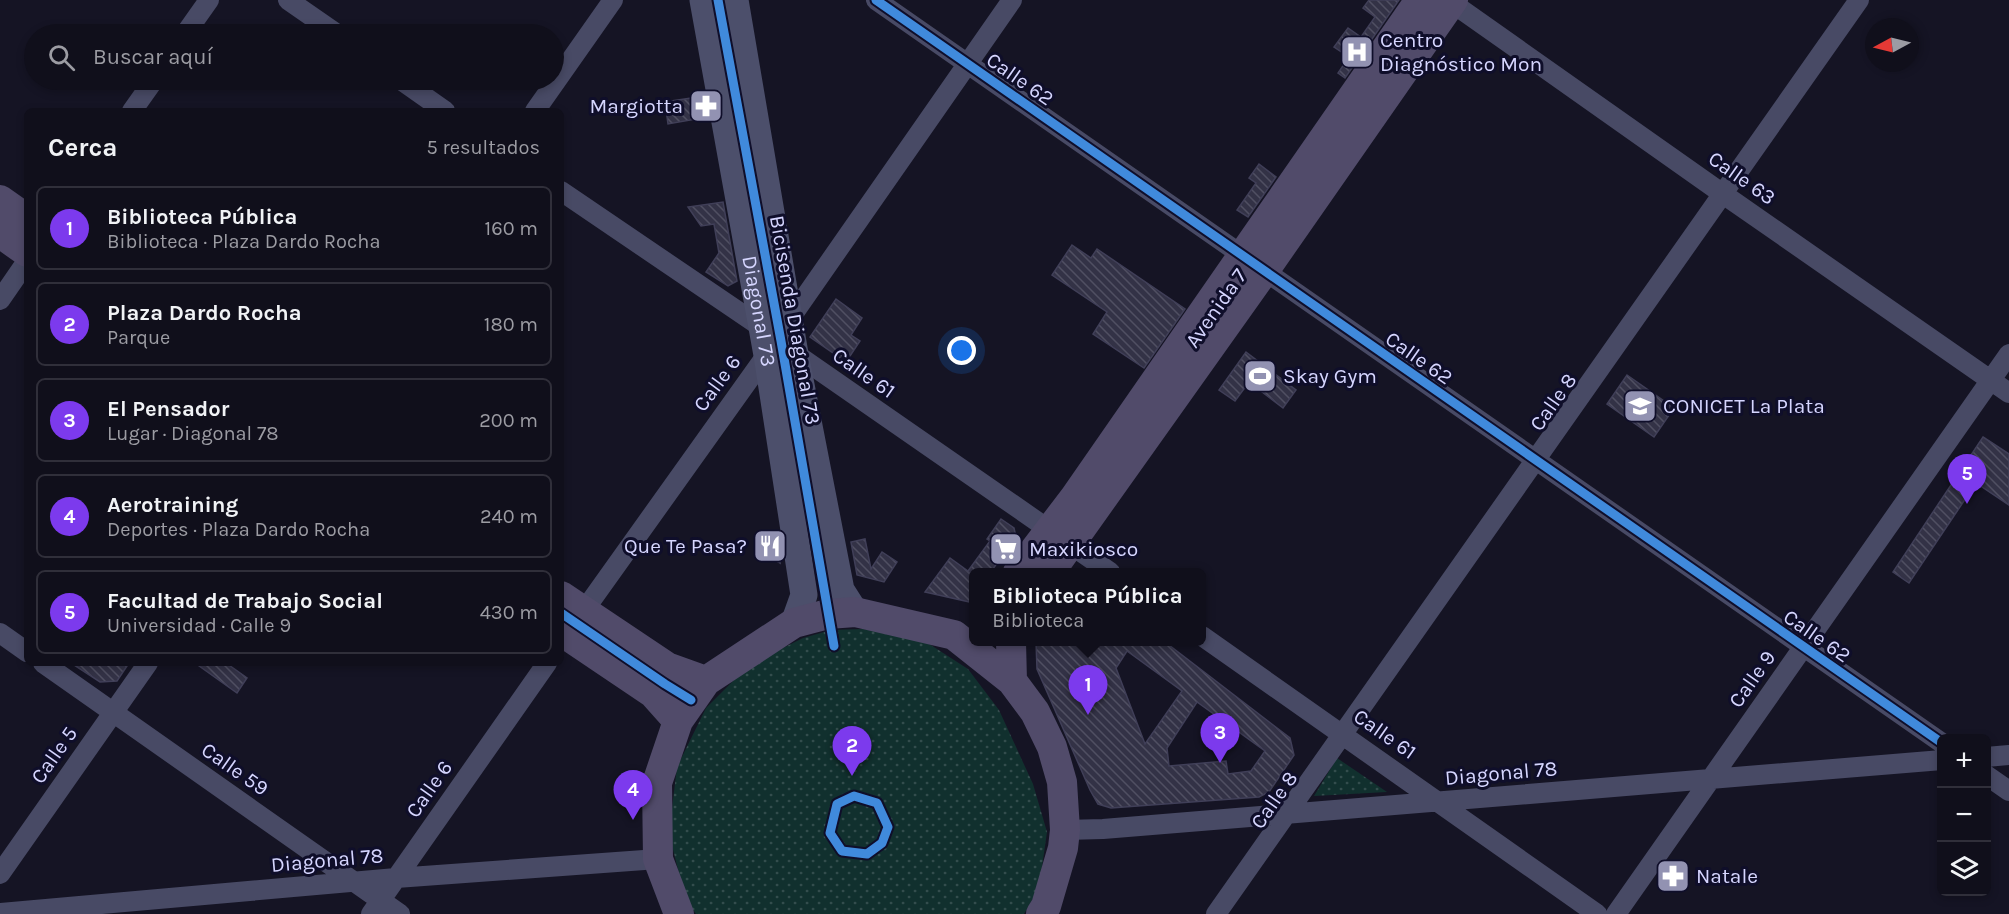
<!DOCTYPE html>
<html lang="es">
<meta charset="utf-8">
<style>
:root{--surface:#100f1b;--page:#1e1d28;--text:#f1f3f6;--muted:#9c9ca3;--line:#302f3a;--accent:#7c3aed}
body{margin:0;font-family:Karla,sans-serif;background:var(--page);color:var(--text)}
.controls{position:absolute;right:18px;bottom:18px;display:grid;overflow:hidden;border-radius:9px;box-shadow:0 3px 9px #0003}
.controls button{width:54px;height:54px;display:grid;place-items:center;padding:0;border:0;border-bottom:2px solid var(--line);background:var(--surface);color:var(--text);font:30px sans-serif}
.compass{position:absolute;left:1865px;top:18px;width:54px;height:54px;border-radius:50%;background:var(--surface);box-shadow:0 3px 9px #0003;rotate:263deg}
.you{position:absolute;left:962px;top:351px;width:21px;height:21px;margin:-15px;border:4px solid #fff;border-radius:50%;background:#1a73e8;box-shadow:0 0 0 9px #1a73e833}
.badge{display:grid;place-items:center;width:39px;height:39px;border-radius:50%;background:var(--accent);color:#fff;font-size:20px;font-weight:700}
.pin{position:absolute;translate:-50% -50px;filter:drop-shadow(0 2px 3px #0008)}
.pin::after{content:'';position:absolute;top:32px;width:21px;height:18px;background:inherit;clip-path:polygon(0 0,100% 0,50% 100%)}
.popup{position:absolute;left:969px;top:568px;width:237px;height:78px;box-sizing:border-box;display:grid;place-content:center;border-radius:9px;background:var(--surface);filter:drop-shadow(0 2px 4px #0005);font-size:20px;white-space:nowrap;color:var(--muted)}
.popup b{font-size:22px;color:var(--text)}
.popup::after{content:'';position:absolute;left:50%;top:100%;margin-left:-12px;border:12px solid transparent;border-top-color:var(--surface)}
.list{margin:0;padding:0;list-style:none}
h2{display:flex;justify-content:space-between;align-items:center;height:78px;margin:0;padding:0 24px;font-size:26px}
h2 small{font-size:20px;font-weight:400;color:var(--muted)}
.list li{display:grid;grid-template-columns:39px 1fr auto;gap:18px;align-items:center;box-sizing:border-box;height:84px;margin:0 12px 12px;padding:0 12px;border:2px solid var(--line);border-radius:9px}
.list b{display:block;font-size:22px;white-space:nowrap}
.list p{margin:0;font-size:20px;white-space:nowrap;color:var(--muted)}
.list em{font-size:20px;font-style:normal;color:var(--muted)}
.icon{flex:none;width:33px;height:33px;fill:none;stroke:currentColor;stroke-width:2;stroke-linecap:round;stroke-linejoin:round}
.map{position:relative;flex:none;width:2009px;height:914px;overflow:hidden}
.search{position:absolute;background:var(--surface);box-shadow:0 3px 9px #0003;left:24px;top:24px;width:540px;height:66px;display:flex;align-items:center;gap:15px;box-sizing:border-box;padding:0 21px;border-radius:33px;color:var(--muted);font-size:22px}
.panel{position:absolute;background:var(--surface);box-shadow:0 3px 9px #0003;left:24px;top:108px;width:540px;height:558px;border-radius:9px}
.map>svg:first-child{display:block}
</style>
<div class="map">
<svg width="2009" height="914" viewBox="0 0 2009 914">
<defs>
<pattern id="grass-dots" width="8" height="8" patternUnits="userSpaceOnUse" patternTransform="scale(1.5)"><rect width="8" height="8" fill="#11302e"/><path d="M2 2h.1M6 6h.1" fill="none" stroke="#334d4d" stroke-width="1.8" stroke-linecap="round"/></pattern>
<pattern id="building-back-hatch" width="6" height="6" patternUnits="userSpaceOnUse" patternTransform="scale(1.5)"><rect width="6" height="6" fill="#333246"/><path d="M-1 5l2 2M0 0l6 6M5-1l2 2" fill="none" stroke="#504f62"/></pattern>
</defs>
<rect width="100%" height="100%" fill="#151424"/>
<!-- grass -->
<path fill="url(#grass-dots)" d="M863 629 923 640 968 669 999 710 1033 784 1047 832 1039 888 1024 914H696L685 898 669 833 677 767 706 708 749 665 803 638 831 630Z
M1337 758 1387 792 1314 796Z"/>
<!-- building -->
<path fill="url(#building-back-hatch)" stroke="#403f58" stroke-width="1.5" fill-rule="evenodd" d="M1369 0H1399L1345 78 1338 73 1349 57 1334 47 1348 28 1361 37 1375 17 1363 8Z
M704 96 708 117 668 124 665 102Z
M1259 164 1276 177 1248 217 1237 210 1256 183 1249 178Z
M723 202 737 281 728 286 706 272 719 253 714 224 701 226 688 207Z
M1072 245 1091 258 1097 249 1185 309 1144 368 1093 334 1107 312 1052 275Z
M836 299 862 318 851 335 860 341 846 362 810 337Z
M1246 352 1296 390 1283 408 1249 382 1235 401 1219 390Z
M1627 375 1674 408 1654 437 1607 404Z
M1983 437 2009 454V505L1976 483 1909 583 1893 572Z
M1001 519 1014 528 1016 537 990 573H970L974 576V603L925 592 950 558 968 571 990 541 987 539Z
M768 536 776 541 780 563 759 551Z
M865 539 871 569 882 552 897 562 884 582 857 575 851 542Z
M1036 642H1165L1290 738 1294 755 1269 792 1259 797 1111 808 1098 804 1090 790 1037 669ZM1127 651 1182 691 1145 744 1116 668ZM1197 702 1265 751 1251 771 1228 774 1226 761 1169 766 1167 748Z
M71 663H129L117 681 100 682Z
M195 663H226L247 678 237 693Z"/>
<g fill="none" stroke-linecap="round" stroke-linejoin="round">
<!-- street -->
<path stroke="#484a65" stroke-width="20" d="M288 0 337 34
M876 0 1942 743
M1448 0 1723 194 2009 393
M185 34 209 0
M401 80 445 111
M132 111 154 80
M535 111 613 0
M561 191 767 331
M0 300 27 261
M790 350 1110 572
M578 619 780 336 789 320 1012 0
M0 633 27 652
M1202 636 1597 914
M43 663 400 914
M1986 757 2009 755
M1986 775 2009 791
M1065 830 1103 829 1942 760
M0 874 148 663
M0 913 396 878 658 859
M371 914 547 663
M1216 914 1859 0
M1616 914 2009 354"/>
<!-- secondary -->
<g stroke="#4c4f6b" stroke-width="27">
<path id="s1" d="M703 0 767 355 804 595 794 623"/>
<path d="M735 0 795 354 841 590 855 612"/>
</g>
<!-- primary -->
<path stroke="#514b6a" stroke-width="30" d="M0 200 27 219
M0 233 27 252
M1018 572 1075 497 1420 0
M1050 572 1264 271 1453 0
M561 596 667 667 706 681
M561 631 653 693 678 721
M1011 642 1012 681
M679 914 658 859 657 783 678 721 706 681 794 623 828 614 855 612 954 635 1012 681 1035 712 1052 747 1062 782 1065 830 1063 848 1046 906 1041 914"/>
<!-- cycleway casing -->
<g stroke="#0f0e2a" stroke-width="13">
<path id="cycleway" d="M718 0 781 341 834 646
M876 0 1942 743
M561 613 665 684 691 700
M854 796 877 803 888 827 882 843 867 854 842 851 830 833 837 804Z"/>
</g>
<!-- cycleway -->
<use href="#cycleway" stroke="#408adc" stroke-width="9"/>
</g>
<!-- icons -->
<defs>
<g id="hospital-square" transform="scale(1.725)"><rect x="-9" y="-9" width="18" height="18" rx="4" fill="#9292b2" stroke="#0f0e2a"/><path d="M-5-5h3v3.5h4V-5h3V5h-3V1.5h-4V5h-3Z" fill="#fff"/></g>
<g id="pharmacy-square" transform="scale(1.725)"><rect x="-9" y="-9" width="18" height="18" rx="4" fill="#9292b2" stroke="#0f0e2a"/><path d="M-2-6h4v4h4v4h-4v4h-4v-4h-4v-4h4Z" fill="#fff"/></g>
<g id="stadium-square" transform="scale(1.725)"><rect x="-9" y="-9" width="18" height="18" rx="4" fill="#9292b2" stroke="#0f0e2a"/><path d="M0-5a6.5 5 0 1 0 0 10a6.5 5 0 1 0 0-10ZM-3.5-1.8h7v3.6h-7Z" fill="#fff"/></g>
<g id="university-square" transform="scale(1.725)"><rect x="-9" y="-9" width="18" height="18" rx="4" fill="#9292b2" stroke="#0f0e2a"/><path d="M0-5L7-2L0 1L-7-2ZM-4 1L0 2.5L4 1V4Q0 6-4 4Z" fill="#fff"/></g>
<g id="restaurant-square" transform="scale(1.725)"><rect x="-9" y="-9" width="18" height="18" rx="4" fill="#9292b2" stroke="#0f0e2a"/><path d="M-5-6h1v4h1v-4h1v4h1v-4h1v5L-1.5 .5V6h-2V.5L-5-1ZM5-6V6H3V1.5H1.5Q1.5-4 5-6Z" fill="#fff"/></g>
<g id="supermarket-square" transform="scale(1.725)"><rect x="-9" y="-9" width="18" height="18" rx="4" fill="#9292b2" stroke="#0f0e2a"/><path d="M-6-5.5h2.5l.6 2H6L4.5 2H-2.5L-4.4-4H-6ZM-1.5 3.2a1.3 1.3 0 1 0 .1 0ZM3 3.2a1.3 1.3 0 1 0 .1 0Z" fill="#fff"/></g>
</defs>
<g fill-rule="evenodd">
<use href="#hospital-square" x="1357" y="52"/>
<use href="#pharmacy-square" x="706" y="106"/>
<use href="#stadium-square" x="1260" y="376"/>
<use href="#university-square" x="1640" y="406"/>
<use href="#restaurant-square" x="770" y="546"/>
<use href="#supermarket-square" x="1006" y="549"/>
<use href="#pharmacy-square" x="1673" y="876"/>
</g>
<g text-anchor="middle" stroke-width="6" stroke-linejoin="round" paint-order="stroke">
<!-- poi labels -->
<g font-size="21" fill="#d6d6ff" stroke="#0f0e2a" text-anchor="start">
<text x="1380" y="47">Centro<tspan x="1380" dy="24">Diagnóstico Mon</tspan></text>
<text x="683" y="113" text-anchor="end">Margiotta</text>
<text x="1283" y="383">Skay Gym</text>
<text x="1663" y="413">CONICET La Plata</text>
<text x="747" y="553" text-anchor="end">Que Te Pasa?</text>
<text x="1029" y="556">Maxikiosco</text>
<text x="1696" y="883">Natale</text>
</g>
<!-- street labels -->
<g font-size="21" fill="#d6d6ff" stroke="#0f0e2a">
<text transform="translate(1020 79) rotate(35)" y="7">Calle 62</text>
<text transform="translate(1742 178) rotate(35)" y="7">Calle 63</text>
<text transform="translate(1216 308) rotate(-55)" y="7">Avenida 7</text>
<text dy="7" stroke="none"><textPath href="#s1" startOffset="316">Diagonal 73</textPath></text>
<text transform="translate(795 320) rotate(80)" y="7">Bicisenda Diagonal 73</text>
<text transform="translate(1419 358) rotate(35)" y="7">Calle 62</text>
<text transform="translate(864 373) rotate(35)" y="7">Calle 61</text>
<text transform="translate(717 383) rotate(-54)" y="7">Calle 6</text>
<text transform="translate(1553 402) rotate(-55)" y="7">Calle 8</text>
<text transform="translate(1817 636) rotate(35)" y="7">Calle 62</text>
<text transform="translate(1752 679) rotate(-55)" y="7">Calle 9</text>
<text transform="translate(1385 734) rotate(35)" y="7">Calle 61</text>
<text transform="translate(54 755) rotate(-55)" y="7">Calle 5</text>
<text transform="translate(235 769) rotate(35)" y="7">Calle 59</text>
<text transform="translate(1501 773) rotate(-5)" y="7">Diagonal 78</text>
<text transform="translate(429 789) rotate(-55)" y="7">Calle 6</text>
<text transform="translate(1274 800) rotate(-55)" y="7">Calle 8</text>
<text transform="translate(327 860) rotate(-5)" y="7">Diagonal 78</text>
</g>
</g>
</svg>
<div class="controls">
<button>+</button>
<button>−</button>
<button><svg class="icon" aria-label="layers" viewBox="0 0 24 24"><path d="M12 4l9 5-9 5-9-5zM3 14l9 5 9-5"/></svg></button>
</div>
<svg class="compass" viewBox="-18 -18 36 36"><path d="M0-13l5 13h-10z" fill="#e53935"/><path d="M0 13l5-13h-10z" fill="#9c9ca3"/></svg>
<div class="you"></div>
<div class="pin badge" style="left:1088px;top:715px">1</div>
<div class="popup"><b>Biblioteca Pública</b>Biblioteca</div>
<div class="pin badge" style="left:852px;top:776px">2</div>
<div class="pin badge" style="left:1220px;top:763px">3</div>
<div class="pin badge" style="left:633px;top:820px">4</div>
<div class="pin badge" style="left:1967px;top:504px">5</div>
<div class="search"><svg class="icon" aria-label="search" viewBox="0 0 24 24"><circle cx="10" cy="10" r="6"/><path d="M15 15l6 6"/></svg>Buscar aquí</div>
<section class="panel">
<h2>Cerca<small>5 resultados</small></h2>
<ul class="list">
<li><span class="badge">1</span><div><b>Biblioteca Pública</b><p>Biblioteca · Plaza Dardo Rocha</p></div><em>160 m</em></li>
<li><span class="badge">2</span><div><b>Plaza Dardo Rocha</b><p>Parque</p></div><em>180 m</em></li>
<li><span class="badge">3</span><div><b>El Pensador</b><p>Lugar · Diagonal 78</p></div><em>200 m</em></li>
<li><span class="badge">4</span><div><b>Aerotraining</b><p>Deportes · Plaza Dardo Rocha</p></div><em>240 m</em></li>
<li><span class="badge">5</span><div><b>Facultad de Trabajo Social</b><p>Universidad · Calle 9</p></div><em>430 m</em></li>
</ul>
</section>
</div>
